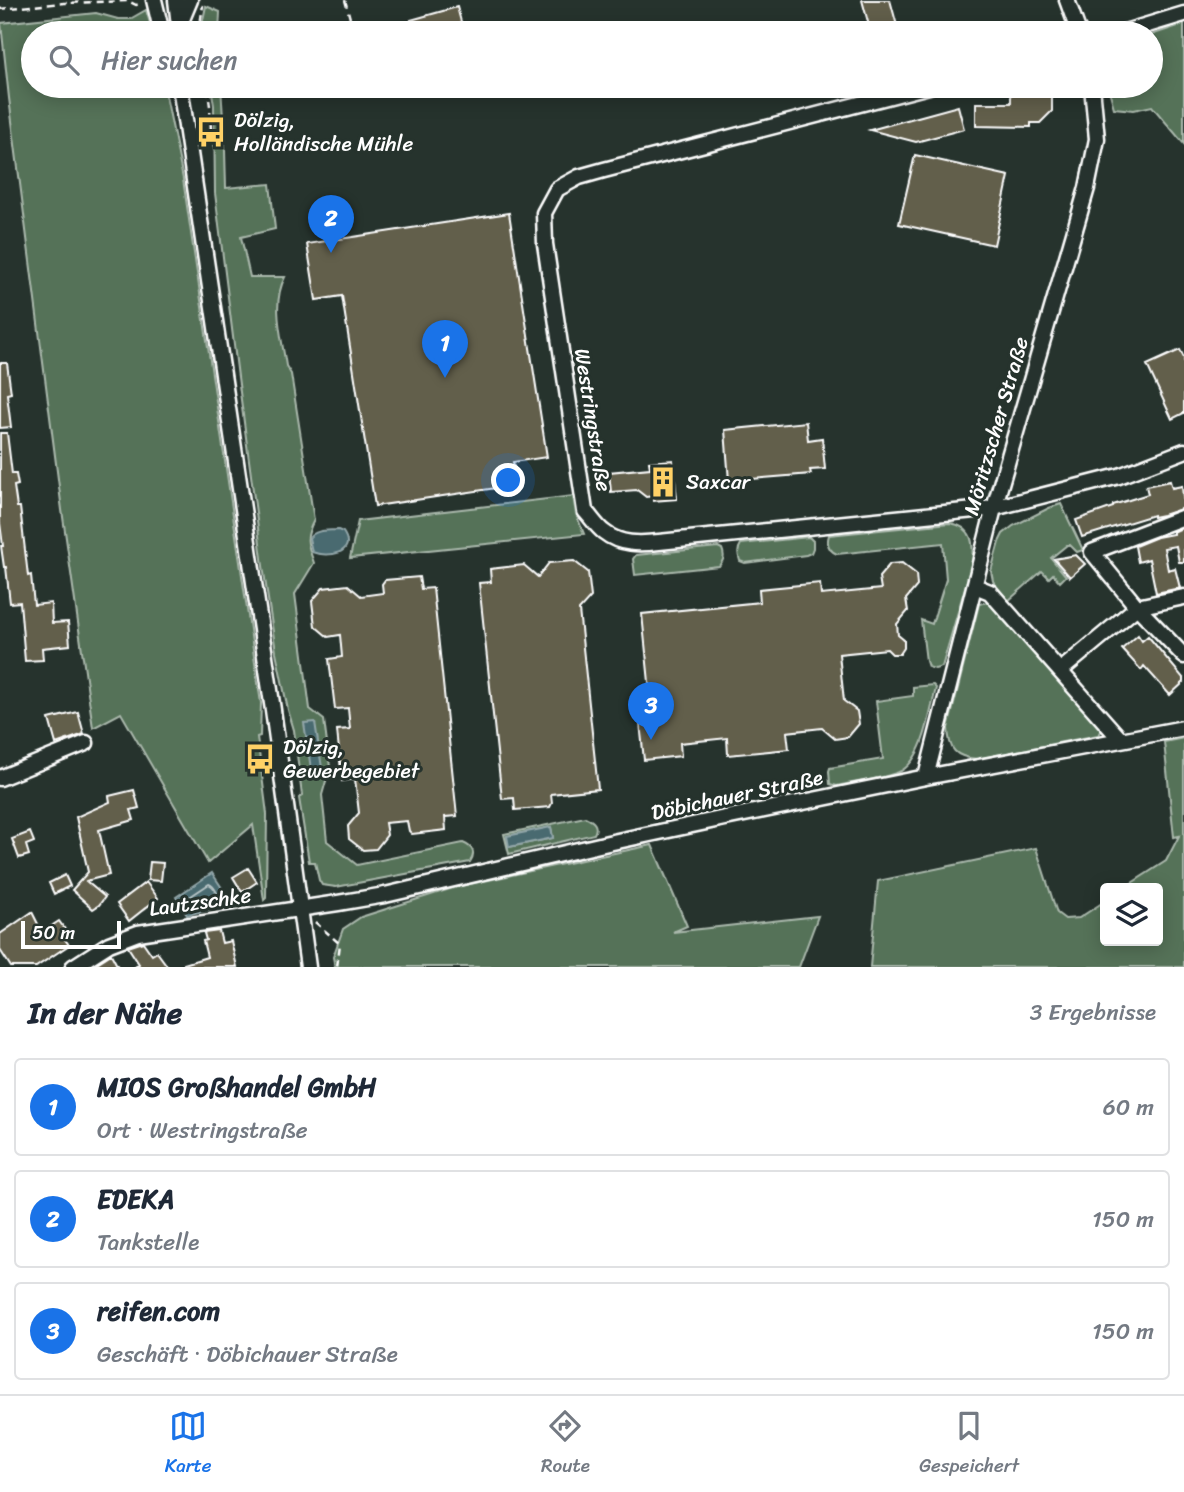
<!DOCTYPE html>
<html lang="de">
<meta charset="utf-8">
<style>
:root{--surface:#fff;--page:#f6f6f7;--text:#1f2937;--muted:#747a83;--line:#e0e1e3;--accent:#1a73e8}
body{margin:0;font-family:Sriracha,sans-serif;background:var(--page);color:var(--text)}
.controls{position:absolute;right:21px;bottom:21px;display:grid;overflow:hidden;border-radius:7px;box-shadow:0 4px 18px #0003}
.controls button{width:63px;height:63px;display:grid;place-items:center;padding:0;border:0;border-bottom:2px solid var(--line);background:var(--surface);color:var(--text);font:35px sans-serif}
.scale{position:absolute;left:21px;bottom:18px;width:100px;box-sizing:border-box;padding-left:7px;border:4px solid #fff;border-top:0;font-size:19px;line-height:24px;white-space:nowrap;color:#fff;-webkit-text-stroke:5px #26332d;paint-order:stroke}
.you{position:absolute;left:509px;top:481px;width:24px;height:24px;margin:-18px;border:5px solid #fff;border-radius:50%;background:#1a73e8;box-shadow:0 0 0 10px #1a73e833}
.badge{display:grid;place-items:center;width:46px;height:46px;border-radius:50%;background:var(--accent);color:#fff;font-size:23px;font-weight:700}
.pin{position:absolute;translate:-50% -58px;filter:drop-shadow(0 2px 4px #0008)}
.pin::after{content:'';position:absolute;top:37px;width:24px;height:21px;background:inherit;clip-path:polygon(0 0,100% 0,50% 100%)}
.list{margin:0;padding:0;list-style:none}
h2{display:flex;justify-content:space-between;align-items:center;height:91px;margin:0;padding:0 28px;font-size:30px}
h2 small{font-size:23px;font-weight:400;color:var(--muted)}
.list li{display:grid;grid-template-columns:46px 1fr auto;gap:21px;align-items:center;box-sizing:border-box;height:98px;margin:0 14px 14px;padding:0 14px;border:2px solid var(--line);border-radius:7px}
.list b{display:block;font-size:26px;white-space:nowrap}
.list p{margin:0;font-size:23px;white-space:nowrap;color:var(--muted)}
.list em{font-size:23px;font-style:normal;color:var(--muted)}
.icon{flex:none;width:38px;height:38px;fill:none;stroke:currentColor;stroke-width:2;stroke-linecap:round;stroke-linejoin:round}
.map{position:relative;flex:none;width:1184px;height:967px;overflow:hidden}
.search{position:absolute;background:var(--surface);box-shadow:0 4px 18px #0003;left:21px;right:21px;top:21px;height:77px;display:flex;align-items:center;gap:18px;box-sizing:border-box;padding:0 24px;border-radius:38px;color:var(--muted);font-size:26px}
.sheet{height:427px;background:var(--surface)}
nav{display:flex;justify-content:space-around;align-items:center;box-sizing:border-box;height:98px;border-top:2px solid var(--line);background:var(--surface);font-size:19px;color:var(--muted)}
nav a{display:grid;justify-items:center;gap:4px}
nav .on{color:var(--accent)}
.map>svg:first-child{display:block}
</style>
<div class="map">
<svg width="1184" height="967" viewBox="0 0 1184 967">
<rect width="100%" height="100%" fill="#26332d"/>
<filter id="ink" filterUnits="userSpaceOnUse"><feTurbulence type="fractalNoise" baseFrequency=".0143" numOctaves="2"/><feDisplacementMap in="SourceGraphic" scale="14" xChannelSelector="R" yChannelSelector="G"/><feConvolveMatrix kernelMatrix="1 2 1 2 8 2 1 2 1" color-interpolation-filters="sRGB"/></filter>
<g filter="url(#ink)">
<!-- green -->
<path fill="#557259" stroke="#aab8ac" stroke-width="2" fill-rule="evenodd" d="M206 6 220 12 219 33H204L203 20Z
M146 10 153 33H33V86H164L183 179 261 703 260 736 257 737 267 814 266 898 264 900 253 825 208 863 121 713 93 728 62 510 9 98 1 23 96 13 118 19H130Z
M1184 24V144L1152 106 1134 110 1114 108 1108 86H1151V35Z
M211 86H221L225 150 226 188 270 184 275 229 241 237 250 277H285C271 304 282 338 286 366L291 374 314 520C304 539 307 543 314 563L295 594 310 709 324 720 330 767 322 795 327 841 357 865 463 843C473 847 476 853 470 862L336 887 322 885 319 880 315 862H309L299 798 302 796 294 730 288 710 276 652 263 566 238 377 215 193 214 105Z
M573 496 576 514 584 534 350 558 358 521Z
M1061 504 1083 550 1077 552 1070 545H1067L1051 558 1066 576 1060 582 1053 574 1049 578 1042 571 1008 601 993 581 991 571 999 542 1003 534 1013 526 1049 508Z
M950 523C973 527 974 543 972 563L942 667 935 669 928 667 926 661 921 620 932 624 946 579 943 543 837 554C828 550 826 544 829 535Z
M809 537 813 541V548L811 553 806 555 745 563 740 561C738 555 737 550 741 544Z
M718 547 722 549C725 556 724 560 719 566L635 575 633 559 636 555Z
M987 602 992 604 1101 727 1102 731 1098 735 977 759C955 757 949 750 948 728L979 604Z
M933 685 936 688C930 712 924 758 901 771 885 779 855 782 837 786L830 784 829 771 830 768 883 759 876 701 913 696V687Z
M1184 738V967H870L878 881 1036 848 1057 913 1065 919 1079 918 1105 901V941H1158V888H1124L1166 861 1179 836 1174 837 1164 742Z
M585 817C593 821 599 825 594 834L509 854 504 834ZM551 827 553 838 509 847 507 836Z
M652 845 687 926 673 932 818 916 799 967H335L333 957 343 929 361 917 456 887Z"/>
<!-- water -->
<path fill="#496a6f" stroke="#92a6a9" stroke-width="2" d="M338 530 343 532C358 554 327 558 312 552L309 538C316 529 327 531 338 530Z
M315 722 322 768 311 769 304 723Z
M551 827 553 838 509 847 507 836Z
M212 873 232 903 187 915 176 897Z"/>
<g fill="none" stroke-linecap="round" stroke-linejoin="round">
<!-- shore -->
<path stroke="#b6c3c5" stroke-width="2" d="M209 884C214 886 219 894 217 899L192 906 189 905 187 901 188 898Z"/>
</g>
<!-- building -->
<path fill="#625e4b" stroke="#fff" stroke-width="2" d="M862 0H890L899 33H871Z
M457 7 464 33H415L411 20Z
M1021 86H1044L1052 94V111L1040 123H1031V127L976 126V103H1011V95Z
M958 106 964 129 916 142 870 130Z
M915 155 1009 176 994 245 899 224Z
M509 213 547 457 513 462 517 485 375 506 342 296 316 300 307 244Z
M1180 350 1184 358V413L1172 419 1147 365Z
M0 363H7L11 393 7 394 11 427 0 428Z
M806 422 808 440 822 438 825 469 810 470 811 474 729 481 725 430Z
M0 433H7L12 474H16L18 485 14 486 17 507H20L28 576 31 575 34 605 51 603 52 623 68 622 70 645 42 648 43 660 25 661 20 602 10 603 6 567H4L1 546H3L0 523Z
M673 460 677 499 653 501V496L646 497 637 490 611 492 609 472 650 468 649 462Z
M1170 481 1172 488 1182 486 1184 508 1163 515 1153 517V515L1082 537 1076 520 1113 507V505L1148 494 1146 486Z
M1184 527V562H1179L1176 546 1164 548 1168 570 1175 568 1180 588 1156 593 1149 559 1138 562 1135 546 1157 537 1173 534V532Z
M1076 555 1085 564 1070 577 1054 559Z
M574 561 588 572 591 597 579 610 598 789 551 794 552 803 550 807 515 810 514 798 502 799 479 583 491 582 490 569 524 565 538 577 549 563Z
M902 563 916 574 917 586 906 599 908 611 897 624 898 635 904 640V648L900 654H892L887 649 839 654 844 701 857 711 859 724 848 737 835 739 822 728 787 732 789 749 728 755 727 738 680 743 681 756 644 760 640 723 653 721 642 614 760 602 759 589 820 583 821 595 881 589 879 577 890 564Z
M419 577 421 589 433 588 457 816 445 817 446 830 412 834 409 831 407 821 385 823 387 835 376 849 363 850 349 839 348 826 359 813 355 779 342 781 337 730 350 729 348 708 335 709 329 659 342 657 340 635 328 637 315 626 312 601 323 588 348 585 361 596 383 593 382 584 385 580Z
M1138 635 1142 641 1148 636 1184 679V682L1170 695 1144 666 1141 670 1122 649Z
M78 712 84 734 56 744 49 719Z
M134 790 139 808 131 810 134 820 99 830 109 875 86 881 105 897 99 905 93 909 72 890 88 872 76 817 110 802 109 796Z
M30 832 34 842 26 845 29 855 19 858 12 839Z
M150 862 163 863 161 881 148 880Z
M248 868 257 882 242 892 233 877Z
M65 875 70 886 54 894 49 883Z
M146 882 158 898 129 921 117 904Z
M32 912 42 932 59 921 69 935 64 938 69 945 36 967H11L0 950V934Z
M219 931 222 943 231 941 237 967H184V964L207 957 203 941 206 940 204 933Z
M143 942 152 955 157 952 168 967H135L139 964 128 947Z
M111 954 118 967H91Z"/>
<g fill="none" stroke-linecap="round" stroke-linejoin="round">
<!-- minor casing -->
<g stroke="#fff" stroke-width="19">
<path id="minor" d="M154 0 162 33
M176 0 180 33
M1067 0 1079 33
M180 24 190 0
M1121 33 1184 14
M180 86 273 710 308 967
M929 86 604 170 579 177 557 189 544 213 545 244 585 511C591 517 597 527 604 532 620 545 640 544 659 542L994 508 1119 476 1184 451
M1184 517 1092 552 1137 607 1184 656
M975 586 990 592 1121 740
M1060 671 1137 607 1184 597
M926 777 994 508 1087 188 1097 139 1092 86
M0 778 86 743
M73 967 109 944 138 933 338 903 385 895 608 843 725 818 926 777 1184 728"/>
</g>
<!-- path -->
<path stroke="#fff" stroke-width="2.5" stroke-dasharray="7 5" stroke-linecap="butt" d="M345 0 354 33
M0 9 64 3 128 1 136 5 140 4
M201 33 200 25 203 5
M368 86 370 93 372 94 419 86
M201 133 211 132 210 106 207 86
M315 922 340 944 337 967"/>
<!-- minor -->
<use href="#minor" stroke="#26332d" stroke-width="14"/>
</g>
</g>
<!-- icons -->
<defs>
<g id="bus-bare" transform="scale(2.415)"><path d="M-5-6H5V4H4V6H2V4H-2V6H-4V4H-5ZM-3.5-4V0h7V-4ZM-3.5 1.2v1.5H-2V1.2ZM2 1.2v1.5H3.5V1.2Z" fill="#ffd166" stroke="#26332d" stroke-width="2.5" paint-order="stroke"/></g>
<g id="building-bare" transform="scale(2.415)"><path d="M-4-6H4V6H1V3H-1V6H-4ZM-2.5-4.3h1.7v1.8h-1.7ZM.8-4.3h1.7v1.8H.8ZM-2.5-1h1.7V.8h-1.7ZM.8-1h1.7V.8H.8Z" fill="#ffd166" stroke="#26332d" stroke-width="2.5" paint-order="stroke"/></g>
</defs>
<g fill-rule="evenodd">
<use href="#bus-bare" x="211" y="132"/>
<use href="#building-bare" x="663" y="482"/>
<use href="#bus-bare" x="260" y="759"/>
</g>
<g text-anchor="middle" stroke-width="6" stroke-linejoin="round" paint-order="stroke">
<!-- poi labels -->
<g font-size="21" fill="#fff" stroke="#26332d" text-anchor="start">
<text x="234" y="127">Dölzig,<tspan x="234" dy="24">Holländische Mühle</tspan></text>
<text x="686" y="489">Saxcar</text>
<text x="283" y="754">Dölzig,<tspan x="283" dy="24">Gewerbegebiet</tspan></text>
</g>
<!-- street labels -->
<g font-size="21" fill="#fff" stroke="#26332d">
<text transform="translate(593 420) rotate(81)" y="7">Westringstraße</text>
<text transform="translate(996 426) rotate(-74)" y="7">Möritzscher Straße</text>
<text transform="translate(737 795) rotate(-12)" y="7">Döbichauer Straße</text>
<text transform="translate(200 902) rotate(-8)" y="7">Lautzschke</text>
</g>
</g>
</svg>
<div class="controls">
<button><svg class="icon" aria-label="layers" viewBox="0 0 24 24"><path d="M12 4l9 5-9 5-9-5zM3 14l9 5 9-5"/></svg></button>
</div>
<div class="scale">50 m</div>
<div class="you"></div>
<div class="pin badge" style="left:445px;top:378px">1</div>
<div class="pin badge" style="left:331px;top:253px">2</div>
<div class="pin badge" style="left:651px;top:740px">3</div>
<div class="search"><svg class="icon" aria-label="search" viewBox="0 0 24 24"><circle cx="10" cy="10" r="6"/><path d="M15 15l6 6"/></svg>Hier suchen</div>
</div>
<section class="sheet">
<h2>In der Nähe<small>3 Ergebnisse</small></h2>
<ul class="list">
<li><span class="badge">1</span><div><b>MIOS Großhandel GmbH</b><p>Ort · Westringstraße</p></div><em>60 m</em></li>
<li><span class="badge">2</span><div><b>EDEKA</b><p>Tankstelle</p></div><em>150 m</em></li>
<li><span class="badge">3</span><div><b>reifen.com</b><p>Geschäft · Döbichauer Straße</p></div><em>150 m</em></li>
</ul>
</section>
<nav>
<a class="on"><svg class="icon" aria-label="map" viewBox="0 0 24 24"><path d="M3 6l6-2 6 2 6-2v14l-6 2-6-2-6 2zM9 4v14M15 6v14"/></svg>Karte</a>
<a><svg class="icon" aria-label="directions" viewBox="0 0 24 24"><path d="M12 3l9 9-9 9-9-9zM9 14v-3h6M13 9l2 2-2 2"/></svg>Route</a>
<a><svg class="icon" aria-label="saved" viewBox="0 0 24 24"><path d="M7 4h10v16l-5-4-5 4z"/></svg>Gespeichert</a>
</nav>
